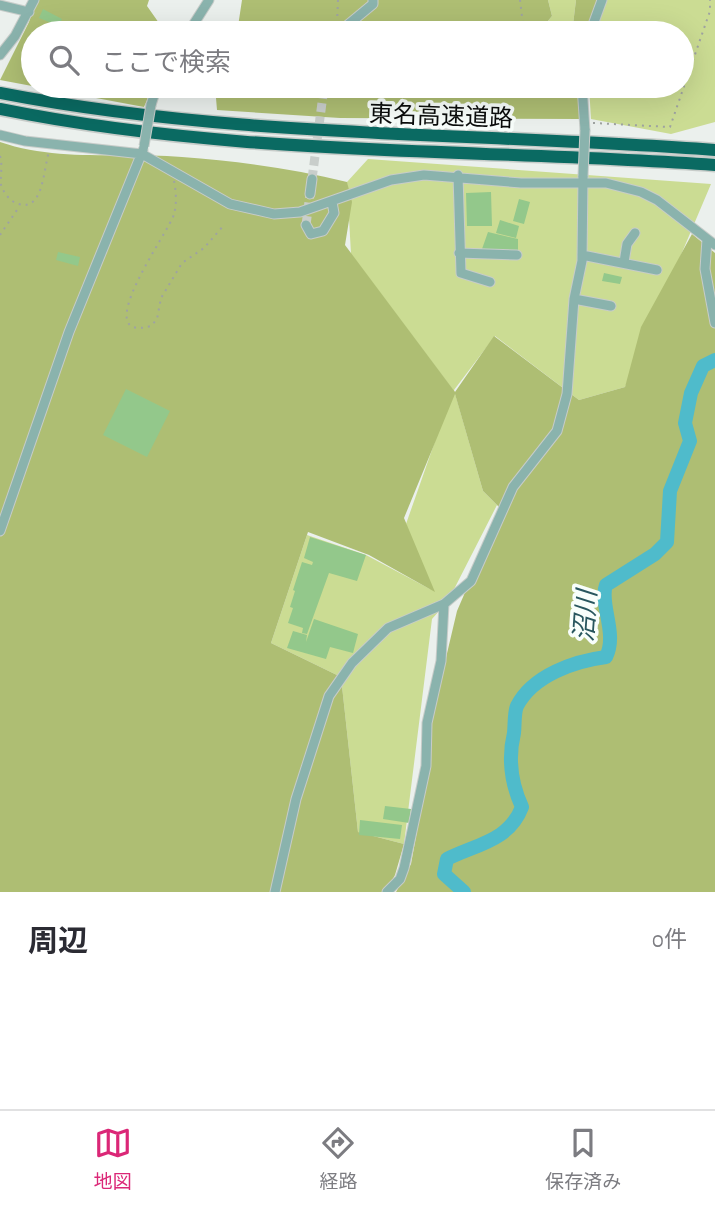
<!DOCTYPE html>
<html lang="ja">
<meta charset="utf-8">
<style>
:root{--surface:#fff;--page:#f7f7f7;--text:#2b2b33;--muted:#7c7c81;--line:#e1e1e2;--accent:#db2777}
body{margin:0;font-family:"Alegreya Sans","Noto Sans JP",sans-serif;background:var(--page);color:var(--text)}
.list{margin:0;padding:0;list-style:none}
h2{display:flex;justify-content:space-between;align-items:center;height:91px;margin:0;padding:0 28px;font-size:30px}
h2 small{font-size:23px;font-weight:400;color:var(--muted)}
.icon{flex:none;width:38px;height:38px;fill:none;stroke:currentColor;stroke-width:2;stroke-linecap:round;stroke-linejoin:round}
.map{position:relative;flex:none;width:715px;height:892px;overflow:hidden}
.search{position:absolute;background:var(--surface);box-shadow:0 7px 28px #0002;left:21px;right:21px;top:21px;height:77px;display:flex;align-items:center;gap:18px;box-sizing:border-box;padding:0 24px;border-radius:38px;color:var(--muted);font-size:26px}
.sheet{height:217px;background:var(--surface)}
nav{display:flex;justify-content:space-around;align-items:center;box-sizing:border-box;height:98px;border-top:2px solid var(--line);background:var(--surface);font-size:19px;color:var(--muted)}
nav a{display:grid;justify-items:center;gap:4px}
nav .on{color:var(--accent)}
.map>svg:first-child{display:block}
</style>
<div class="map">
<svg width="715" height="892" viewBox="0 0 715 892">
<rect width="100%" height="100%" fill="#ebf0ed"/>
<!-- green -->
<path fill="#cbdc93" d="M548 0H576L572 33H538L552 16Z
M602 0H715V122L671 134 591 119 589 86H682V33H590Z
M368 159 711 184 625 387 579 400 495 336 454 390 483 491 497 505 448 601 432 619 404 844 358 832 341 677 271 643 307 535 366 555 430 589 406 524 453 390 351 254 347 182Z"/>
<!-- forest -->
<path fill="#aebe73" d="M36 0H149L147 6 166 33H33V86H153L144 107 0 80 29 22Z
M242 0H548L552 16 538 33H237Z
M576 0H603L595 33H572Z
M215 86H585L581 119 340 118 217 110Z
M0 142C58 162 122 152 182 157 237 161 294 169 347 182L352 202 345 245 455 392 494 336 579 400 625 387 641 327 692 234 715 253V892H396L411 864 429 764 432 717 457 611 501 509 483 491 455 394 404 518 435 592 369 555 308 532 271 643 341 677 358 832 404 844 395 875 386 892H0Z"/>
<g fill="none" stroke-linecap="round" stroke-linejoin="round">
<!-- river -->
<path stroke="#4fbbcb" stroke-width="14" d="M464 892 444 874 447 859C477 844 509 841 522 807 511 783 508 758 514 733 515 724 514 713 517 706 533 675 575 661 606 657 618 634 599 603 606 585L655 554 667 542 670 491 690 441 685 423 691 393 703 366 715 360"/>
</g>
<!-- building -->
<path fill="#93c88b" d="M43 9 62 19 59 26 39 18Z
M651 22 667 26 665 33 648 32Z
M628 23 642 28 641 33 626 31Z
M491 192 492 226H467L466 193Z
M519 199 530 202 524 224 513 221Z
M500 220 519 226 516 238 496 233Z
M488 232 518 239V252L482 249Z
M58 252 80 257 78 266 56 260Z
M604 273 622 277 620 284 602 281Z
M126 389 170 411 147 457 103 435Z
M310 537 366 555 357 581 329 573 307 634 302 633 303 628 288 623 293 608 290 607 295 591 293 590 302 562 312 565 313 562 304 558Z
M314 619 358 634 353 653 330 647 326 659 287 648 293 631 307 635 306 642Z
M385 806 411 809 409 823 383 819Z
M360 820 402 825 400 839 359 835Z"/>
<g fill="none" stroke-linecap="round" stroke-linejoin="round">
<!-- minor-tunnel -->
<path stroke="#c9cecb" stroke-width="9" stroke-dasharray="9 4.5" stroke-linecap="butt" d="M312 179 323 95
M306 225 310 194"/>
<!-- minor casing -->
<g stroke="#c7ccc9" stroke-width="11">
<path id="minor" d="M0 5 29 12
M188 33 209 0
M338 33 373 4V0
M590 33 602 0
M0 55 15 36 34 0
M582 86 585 130
M151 105 157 86
M0 135 25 141 142 154 230 204 274 214 300 212 391 180 424 175 521 183H606L641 192 657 200 715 245
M458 175 461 273 490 282
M310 194 312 179
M306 225 311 234 323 231 334 213 332 202
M707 239 705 269 715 323
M459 253 517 255
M582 255 657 270
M624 262 627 244 635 233
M574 299 611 306
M0 531 69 332 143 150
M275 892 296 799 329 696 352 663 388 628 444 604 471 581 513 487 557 431 567 394 574 299 582 261 583 176
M387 892 400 879 404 868 426 766 427 723 441 661 444 604"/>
</g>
<!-- highway casing -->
<g stroke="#c7ccc9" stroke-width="15">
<path id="highway" d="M0 93C237 139 476 132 715 150
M0 109C236 157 476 148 715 165"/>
</g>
<!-- path -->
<path stroke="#9fa3a1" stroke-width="2" stroke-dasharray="2 5" stroke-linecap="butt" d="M520 0 524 33
M337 23 338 0
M323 95 326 86
M593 123 670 127 710 11V0
M0 156C3 166 0 175 1 185 3 191 8 199 14 202 44 217 43 169 49 152
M174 181C176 190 177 204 174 214 171 229 86 344 151 326L157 319 161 298 182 263 204 248 224 225
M0 235 19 207"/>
<!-- minor -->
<use href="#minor" stroke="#8ab3ad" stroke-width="9"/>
<!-- highway -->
<use href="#highway" stroke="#0a6a62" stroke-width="12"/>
<!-- minor-bridge casing -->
<g stroke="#c7ccc9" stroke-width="11" stroke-linecap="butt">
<path id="minor-bridge" d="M144 146 151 105
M583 176 585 130"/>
</g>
<!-- minor-bridge -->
<use href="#minor-bridge" stroke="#8ab3ad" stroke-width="9"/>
</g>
<g text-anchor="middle" stroke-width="7" stroke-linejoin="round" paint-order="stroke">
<!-- street labels -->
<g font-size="24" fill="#0b0d0c" stroke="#f8fefb">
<text transform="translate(441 116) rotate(2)" y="8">東名高速道路</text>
</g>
<!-- water labels -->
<g font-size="26" font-style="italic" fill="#28565e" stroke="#f8fefb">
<text transform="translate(585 616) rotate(-86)" y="9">沼川</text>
</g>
</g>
</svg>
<div class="search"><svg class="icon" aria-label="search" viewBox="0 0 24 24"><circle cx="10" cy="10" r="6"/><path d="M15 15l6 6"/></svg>ここで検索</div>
</div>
<section class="sheet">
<h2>周辺<small>0件</small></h2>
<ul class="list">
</ul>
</section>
<nav>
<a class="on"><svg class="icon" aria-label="map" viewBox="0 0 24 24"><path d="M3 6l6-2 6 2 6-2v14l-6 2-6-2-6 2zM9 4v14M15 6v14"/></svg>地図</a>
<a><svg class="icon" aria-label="directions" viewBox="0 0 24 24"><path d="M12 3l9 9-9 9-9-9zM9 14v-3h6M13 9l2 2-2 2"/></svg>経路</a>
<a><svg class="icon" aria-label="saved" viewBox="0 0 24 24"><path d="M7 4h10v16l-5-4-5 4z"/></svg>保存済み</a>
</nav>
